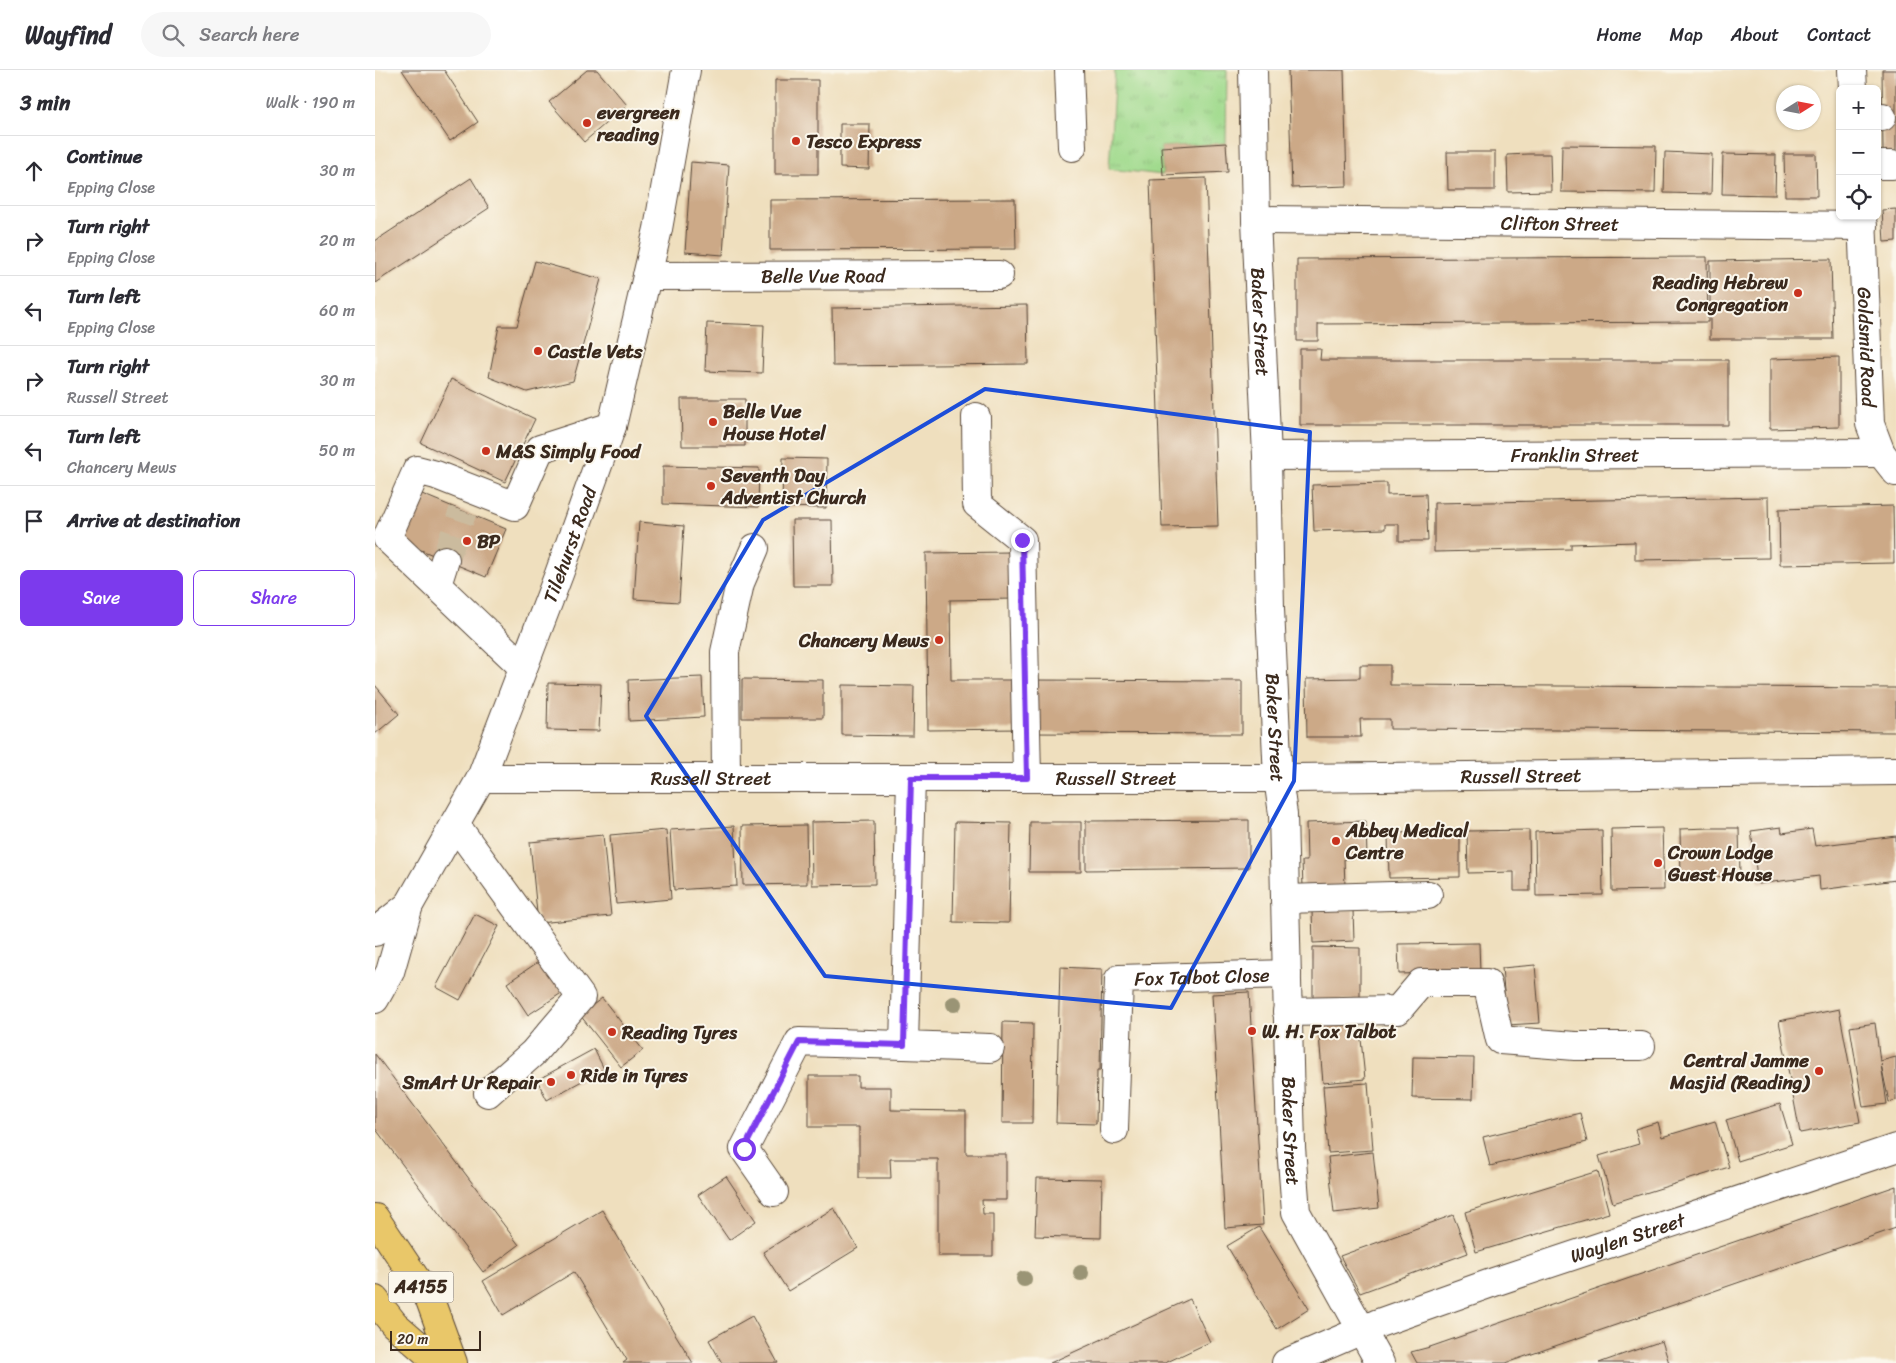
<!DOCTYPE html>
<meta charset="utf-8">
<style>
:root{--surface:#fff;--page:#f7f7f7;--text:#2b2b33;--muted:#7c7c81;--line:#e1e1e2;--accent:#7c3aed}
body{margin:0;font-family:Sriracha,sans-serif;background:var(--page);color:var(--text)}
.controls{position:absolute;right:15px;top:15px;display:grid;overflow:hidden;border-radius:8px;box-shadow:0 1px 4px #0004}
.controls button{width:45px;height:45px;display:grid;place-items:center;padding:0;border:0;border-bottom:1px solid var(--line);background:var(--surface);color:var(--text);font:25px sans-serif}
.compass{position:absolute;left:1401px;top:15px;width:45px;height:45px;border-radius:50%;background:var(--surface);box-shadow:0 1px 4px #0004;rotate:79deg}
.scale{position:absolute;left:15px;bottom:12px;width:91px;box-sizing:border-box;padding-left:5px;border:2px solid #3b2a1e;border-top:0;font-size:14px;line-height:18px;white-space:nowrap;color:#3b2a1e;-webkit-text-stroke:4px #fbf7ec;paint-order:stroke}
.stop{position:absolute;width:15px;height:15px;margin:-11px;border:4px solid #7c3aed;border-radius:50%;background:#fff}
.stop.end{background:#7c3aed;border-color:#fff;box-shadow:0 1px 5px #0008}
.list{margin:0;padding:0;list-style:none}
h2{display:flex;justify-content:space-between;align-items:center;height:65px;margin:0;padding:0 20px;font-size:21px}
h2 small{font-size:16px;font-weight:400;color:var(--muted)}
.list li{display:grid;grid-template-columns:32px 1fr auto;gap:15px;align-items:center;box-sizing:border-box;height:70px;padding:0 20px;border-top:1px solid var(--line)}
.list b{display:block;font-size:19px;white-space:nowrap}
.list p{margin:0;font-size:16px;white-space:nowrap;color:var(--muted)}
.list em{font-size:16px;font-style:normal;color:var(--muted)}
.actions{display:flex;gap:10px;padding:15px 20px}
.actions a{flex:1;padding:11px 0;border:1px solid var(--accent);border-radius:8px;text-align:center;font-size:18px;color:var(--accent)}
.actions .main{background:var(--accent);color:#fff}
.icon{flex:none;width:28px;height:28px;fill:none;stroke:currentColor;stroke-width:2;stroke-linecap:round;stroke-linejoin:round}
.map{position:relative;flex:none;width:1521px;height:1293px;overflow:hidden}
header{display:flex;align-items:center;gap:30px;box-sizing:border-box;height:70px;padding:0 25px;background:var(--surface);border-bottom:1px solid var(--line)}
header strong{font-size:24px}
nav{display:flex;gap:28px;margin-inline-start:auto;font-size:18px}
.search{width:350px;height:45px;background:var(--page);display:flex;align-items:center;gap:12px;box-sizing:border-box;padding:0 18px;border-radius:28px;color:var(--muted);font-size:19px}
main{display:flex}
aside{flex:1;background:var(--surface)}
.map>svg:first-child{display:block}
</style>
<header>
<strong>Wayfind</strong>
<div class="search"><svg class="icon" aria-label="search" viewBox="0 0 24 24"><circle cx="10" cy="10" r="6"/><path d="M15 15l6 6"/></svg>Search here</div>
<nav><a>Home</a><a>Map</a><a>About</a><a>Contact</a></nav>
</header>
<main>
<aside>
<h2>3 min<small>Walk · 190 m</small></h2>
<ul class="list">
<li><svg class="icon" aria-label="ahead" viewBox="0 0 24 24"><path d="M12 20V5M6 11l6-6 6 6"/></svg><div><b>Continue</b><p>Epping Close</p></div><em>30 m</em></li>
<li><svg class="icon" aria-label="right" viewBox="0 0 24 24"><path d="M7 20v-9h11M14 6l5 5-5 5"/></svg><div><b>Turn right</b><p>Epping Close</p></div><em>20 m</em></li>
<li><svg class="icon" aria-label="left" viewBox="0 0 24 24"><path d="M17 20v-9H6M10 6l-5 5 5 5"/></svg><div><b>Turn left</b><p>Epping Close</p></div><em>60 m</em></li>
<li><svg class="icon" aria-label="right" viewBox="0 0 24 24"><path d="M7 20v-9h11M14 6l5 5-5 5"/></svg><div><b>Turn right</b><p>Russell Street</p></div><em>30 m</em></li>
<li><svg class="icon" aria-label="left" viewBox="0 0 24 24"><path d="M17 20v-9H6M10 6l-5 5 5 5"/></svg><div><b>Turn left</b><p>Chancery Mews</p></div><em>50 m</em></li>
<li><svg class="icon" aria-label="arrive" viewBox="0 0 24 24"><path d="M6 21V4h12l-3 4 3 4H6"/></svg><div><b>Arrive at destination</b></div></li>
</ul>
<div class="actions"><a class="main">Save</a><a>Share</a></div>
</aside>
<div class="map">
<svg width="1521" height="1293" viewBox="0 0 1521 1293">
<defs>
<pattern id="grass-tufts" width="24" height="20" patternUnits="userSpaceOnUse" patternTransform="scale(1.25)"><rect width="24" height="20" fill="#a0da8d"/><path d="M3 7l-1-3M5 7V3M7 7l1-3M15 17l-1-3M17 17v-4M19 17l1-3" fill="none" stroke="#8bbb79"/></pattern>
</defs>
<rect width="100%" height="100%" fill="#fbf7ec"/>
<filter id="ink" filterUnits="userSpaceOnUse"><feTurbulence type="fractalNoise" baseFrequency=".02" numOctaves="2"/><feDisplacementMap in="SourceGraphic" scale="10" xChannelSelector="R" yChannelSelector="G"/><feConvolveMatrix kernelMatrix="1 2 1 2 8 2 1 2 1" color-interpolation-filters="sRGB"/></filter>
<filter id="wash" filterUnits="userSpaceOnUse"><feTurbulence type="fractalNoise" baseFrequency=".0096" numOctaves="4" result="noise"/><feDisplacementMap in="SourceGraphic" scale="20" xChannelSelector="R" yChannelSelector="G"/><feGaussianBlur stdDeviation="1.12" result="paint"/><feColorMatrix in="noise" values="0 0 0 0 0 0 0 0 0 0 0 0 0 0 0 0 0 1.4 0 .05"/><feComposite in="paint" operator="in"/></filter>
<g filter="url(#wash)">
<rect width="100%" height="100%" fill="#efdfbe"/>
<!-- grass -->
<path fill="url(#grass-tufts)" stroke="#6e8256" d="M740 0H852L851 73 786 77 788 105 734 99Z"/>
<g id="blocks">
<!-- building -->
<path fill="#cca987" d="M27 0H69L103 52 75 71Z
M212 0H222L252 35 209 72 174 32Z
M913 0H969L972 116 917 118Z
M1507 0H1521V83H1508Z
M400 10H443V104H400Z
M465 54H495L494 99 465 98Z
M851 73 853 102 788 105 786 77Z
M1187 75 1281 76 1280 123 1186 122Z
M1072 82H1120V120H1073Z
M1290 82 1337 84 1336 124 1289 123Z
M1153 84H1175L1176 121 1133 122 1132 85Z
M1348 84 1401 85 1400 125 1347 124Z
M1409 84H1441L1442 126H1410Z
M316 92 354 95 348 185 310 182Z
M96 108 114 138 0 213V171Z
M831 108 843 456 787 457 775 110Z
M640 129 641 179 395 180V130Z
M1521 139V171L1509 172 1507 140Z
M1332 187 1333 252 943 254V271H922V189Z
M1456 189 1458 269H1335V191Z
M160 191 226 209 198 311 152 322 114 307 124 256H142Z
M652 235 653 294 458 296 457 238Z
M332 253 389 255 387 303 330 301Z
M925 279H946L945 290H1353V355H925Z
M1464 287V357L1395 359V289Z
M76 309 160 349 130 412 46 373Z
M306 329H370V376H307Z
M408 388 452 389 451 438 407 437Z
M288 396 384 398 383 437 288 434Z
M1012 413V425L1051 424 1053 471H1024V454H1010V459L939 461 937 415Z
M42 422 131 459 111 507 22 470Z
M1393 427 1394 488 1260 490V472L1196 474V479L1059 482V433Z
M1518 436 1519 493 1405 495 1404 439Z
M417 450H457L458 516H418Z
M264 452 309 456 304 532 259 529Z
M637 482 638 529 575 530 576 610H644L645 659 553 660 551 483Z
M985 595H1015V615L1521 618V662L1015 659V649H985L986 667H932L931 609 985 608Z
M327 607 329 647 254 651 253 610Z
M367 609 448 610V648H367Z
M655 610 867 611V664L655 663Z
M173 613 226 614 224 661 172 660Z
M0 615 24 644 0 664Z
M467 615 539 616 538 666 467 665Z
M874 750V798L711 800V751Z
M499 751 500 814 437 815 436 752Z
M991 751 992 788 969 789 970 816 928 817 927 791H932L931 753Z
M580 752 636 753 634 853 578 852Z
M655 752H706V802H654Z
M431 755 432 814 368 815 367 756Z
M359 756 362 816 299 820 295 760Z
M1406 757 1407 763 1437 759 1440 776 1521 766V810L1445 820 1444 806 1383 814 1376 761Z
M1287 758 1289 820 1237 821 1236 759Z
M1334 758H1364L1365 806 1306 808 1305 759Z
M291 760 296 829 241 834 235 765Z
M1154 760 1155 821H1139V802L1093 803 1092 761Z
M1227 760 1228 825 1161 826 1160 762Z
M1085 762V807L1014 808 1013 763Z
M228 765 236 846 163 853 155 772Z
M978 840 979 871 938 873 937 841Z
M100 844 124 856 85 930 61 917Z
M1104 873 1105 902 1024 904 1023 874Z
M938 877 985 878V930H938Z
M166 890 188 922 153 945 132 913Z
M1160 895 1165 953 1132 955 1127 898Z
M685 897 727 899 725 1000H722L721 1054 681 1053Z
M874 922 888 1155 850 1158 837 924Z
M227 928 268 980 246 997 205 945Z
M1464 939 1485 1052 1425 1063 1404 951Z
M984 949 990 1009 948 1013 943 953Z
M628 952 658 953 657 1053H627Z
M1500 953 1505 991 1521 987V1030L1514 1032 1506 994 1512 1034 1488 1037 1475 957Z
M219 979 229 999 172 1030 162 1010Z
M0 984 144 1175 108 1202 0 1058Z
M1038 987 1099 988 1098 1029 1037 1028Z
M434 1006H483V1017H516V1040L591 1041V1084H631V1130H607L608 1144H618V1186H563V1089H515L516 1108H484V1057H434Z
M993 1013 998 1080 953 1083 948 1016Z
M1405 1034 1417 1074 1363 1091 1351 1050Z
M1205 1043 1212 1072 1115 1096 1108 1067Z
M1340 1051 1354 1097 1238 1133 1224 1086 1264 1074 1260 1059 1283 1052 1287 1067Z
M998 1082 1004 1138 959 1143 953 1087Z
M1223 1101 1234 1143 1101 1182 1090 1142Z
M351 1106 381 1151 354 1170 323 1125Z
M662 1108 727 1109 726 1168 660 1166Z
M1521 1116V1158L1131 1293H1042L1036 1282 1055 1277Z
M459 1138 483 1178 413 1221 388 1182Z
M227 1140 299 1262 318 1293H248L252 1290 199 1202 128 1245 108 1211Z
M1078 1145 1093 1183 985 1223 965 1186Z
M884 1157 934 1239 902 1259 852 1176Z
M815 1229 835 1272 790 1293H675Z
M377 1246 403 1293H347L334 1270Z
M1287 1271 1294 1293H1224L1249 1284Z"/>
</g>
</g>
<g filter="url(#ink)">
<use href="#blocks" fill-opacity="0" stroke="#564536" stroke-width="1"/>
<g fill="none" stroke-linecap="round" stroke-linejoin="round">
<!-- minor-tunnel -->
<path stroke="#cbbb9e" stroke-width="28" stroke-dasharray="28 14" stroke-linecap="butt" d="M70 490 88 441"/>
<!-- minor casing -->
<g stroke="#564536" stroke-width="30">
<g id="minor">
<path d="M694 0 697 77"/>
<path id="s1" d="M878 0 881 150 892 386 895 539 903 708 908 744 916 1077 921 1142 1005 1293"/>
<path d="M1477 0 1478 19"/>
<path d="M1502 47H1507"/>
<path d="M1502 95H1517"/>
<path id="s2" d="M1487 146 1495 354 1506 383 1521 402"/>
<path id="s3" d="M881 150 1488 156"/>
<path id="s4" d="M272 206 624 205"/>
<path d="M601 347 602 434 647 470 652 708"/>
<path id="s5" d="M892 386 1506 383"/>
<path d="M62 515 70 490"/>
<path d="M148 597 12 468 42 400 61 405 140 436 165 379 237 356"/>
<path id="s6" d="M106 708H918L1521 701"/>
<path d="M351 708 350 582 365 513 380 478"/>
<path d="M536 708 529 975 615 978"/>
<path d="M80 754 206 927 158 983 113 1023"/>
<path d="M910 829 1053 825"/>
<path d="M0 862 34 835"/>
<path id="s7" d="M0 929 15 902 34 835 106 708 184 504 237 356 283 159 311 0"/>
<path d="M912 942 1023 940 1046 913H1112L1125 970 1200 976H1266"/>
<path id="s8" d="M739 1060 744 909 912 904"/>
<path d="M399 1122 369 1079 424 972 529 975"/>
<path id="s9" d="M911 1293 1001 1254 1119 1212 1521 1078"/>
</g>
</g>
<!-- major casing -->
<g stroke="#564536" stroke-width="30">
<path id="major" d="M0 1148 55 1230 78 1293
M0 1230 19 1254 64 1293"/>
</g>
<!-- minor -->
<use href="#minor" stroke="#fff" stroke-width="28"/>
<!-- major -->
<use href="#major" stroke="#e9c769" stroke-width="28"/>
</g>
<!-- trees -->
<g fill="#9a9475">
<circle cx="579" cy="934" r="8"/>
<circle cx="706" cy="1203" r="8"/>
<circle cx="649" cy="1209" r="8"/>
</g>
</g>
<g fill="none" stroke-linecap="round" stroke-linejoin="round" filter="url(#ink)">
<!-- route -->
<path stroke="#7c3aed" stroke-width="6" d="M369 1079 424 972 529 975 536 708H652L647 470"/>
</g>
<!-- marked area -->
<path fill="none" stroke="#1d4ed8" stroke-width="4" stroke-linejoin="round" d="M610 319 935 362 919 711 796 938 450 906 271 646 388 450Z"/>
<!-- markers -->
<g fill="#c8321e" stroke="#fbf7ec" stroke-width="2">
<circle cx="212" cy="53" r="5"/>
<circle cx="421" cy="71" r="5"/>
<circle cx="1423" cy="223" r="5"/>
<circle cx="163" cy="281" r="5"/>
<circle cx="338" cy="352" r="5"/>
<circle cx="111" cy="381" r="5"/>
<circle cx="336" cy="416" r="5"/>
<circle cx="92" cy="471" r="5"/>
<circle cx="564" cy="570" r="5"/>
<circle cx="961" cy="771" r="5"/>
<circle cx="1283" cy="793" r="5"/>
<circle cx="877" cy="961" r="5"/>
<circle cx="237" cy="962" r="5"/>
<circle cx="1444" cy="1001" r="5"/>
<circle cx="196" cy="1005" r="5"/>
<circle cx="176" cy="1012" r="5"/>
</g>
<g text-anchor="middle" stroke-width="4" stroke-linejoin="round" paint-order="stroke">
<!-- shield labels -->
<rect fill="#fbf7ec" stroke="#75685c" stroke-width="1" x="13.5" y="1201.5" width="65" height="31" rx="4"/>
<g font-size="18" font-weight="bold" fill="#3b2a1e">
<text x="46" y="1223">A4155</text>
</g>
<!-- poi labels -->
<g font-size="19" font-weight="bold" fill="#3b2a1e" stroke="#fbf7ec" text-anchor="start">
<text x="222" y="49">evergreen<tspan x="222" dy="22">reading</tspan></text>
<text x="431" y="78">Tesco Express</text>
<text x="1413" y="219" text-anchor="end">Reading Hebrew<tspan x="1413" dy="22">Congregation</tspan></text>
<text x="173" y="288">Castle Vets</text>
<text x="348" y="348">Belle Vue<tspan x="348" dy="22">House Hotel</tspan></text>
<text x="121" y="388">M&amp;S Simply Food</text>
<text x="346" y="412">Seventh Day<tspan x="346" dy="22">Adventist Church</tspan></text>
<text x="102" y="478">BP</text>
<text x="554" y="577" text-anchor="end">Chancery Mews</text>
<text x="971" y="767">Abbey Medical<tspan x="971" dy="22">Centre</tspan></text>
<text x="1293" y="789">Crown Lodge<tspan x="1293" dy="22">Guest House</tspan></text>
<text x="887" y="968">W. H. Fox Talbot</text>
<text x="247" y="969">Reading Tyres</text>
<text x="1434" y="997" text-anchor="end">Central Jamme<tspan x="1434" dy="22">Masjid (Reading)</tspan></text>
<text x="206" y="1012">Ride in Tyres</text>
<text x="166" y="1019" text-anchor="end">SmArt Ur Repair</text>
</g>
<!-- street labels -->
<g font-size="19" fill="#3b2a1e" stroke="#fbf7ec">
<text dy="7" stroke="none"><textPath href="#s3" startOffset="304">Clifton Street</textPath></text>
<text dy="7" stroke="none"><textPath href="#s4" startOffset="176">Belle Vue Road</textPath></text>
<text dy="7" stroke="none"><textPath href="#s1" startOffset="252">Baker Street</textPath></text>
<text dy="7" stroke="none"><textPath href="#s2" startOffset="131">Goldsmid Road</textPath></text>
<text dy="7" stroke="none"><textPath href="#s5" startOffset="308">Franklin Street</textPath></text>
<text dy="7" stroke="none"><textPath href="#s7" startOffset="496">Tilehurst Road</textPath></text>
<text dy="7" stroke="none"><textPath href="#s1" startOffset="658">Baker Street</textPath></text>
<text dy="7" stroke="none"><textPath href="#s6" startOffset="1040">Russell Street</textPath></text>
<text dy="7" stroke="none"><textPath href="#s6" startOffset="230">Russell Street</textPath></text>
<text dy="7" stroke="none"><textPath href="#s6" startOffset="635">Russell Street</textPath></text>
<text dy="7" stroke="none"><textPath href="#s8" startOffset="234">Fox Talbot Close</textPath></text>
<text dy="7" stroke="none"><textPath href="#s1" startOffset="1062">Baker Street</textPath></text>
<text dy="7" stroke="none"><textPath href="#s9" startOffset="364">Waylen Street</textPath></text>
</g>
</g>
</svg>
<div class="controls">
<button>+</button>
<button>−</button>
<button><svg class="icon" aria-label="locate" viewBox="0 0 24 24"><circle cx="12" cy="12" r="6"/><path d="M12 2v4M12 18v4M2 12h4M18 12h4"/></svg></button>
</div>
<svg class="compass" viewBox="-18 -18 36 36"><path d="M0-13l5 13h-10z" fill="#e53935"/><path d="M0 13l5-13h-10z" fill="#7c7c81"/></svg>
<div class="scale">20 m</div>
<div class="stop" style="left:369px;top:1079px"></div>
<div class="stop end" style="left:647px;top:470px"></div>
</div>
</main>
